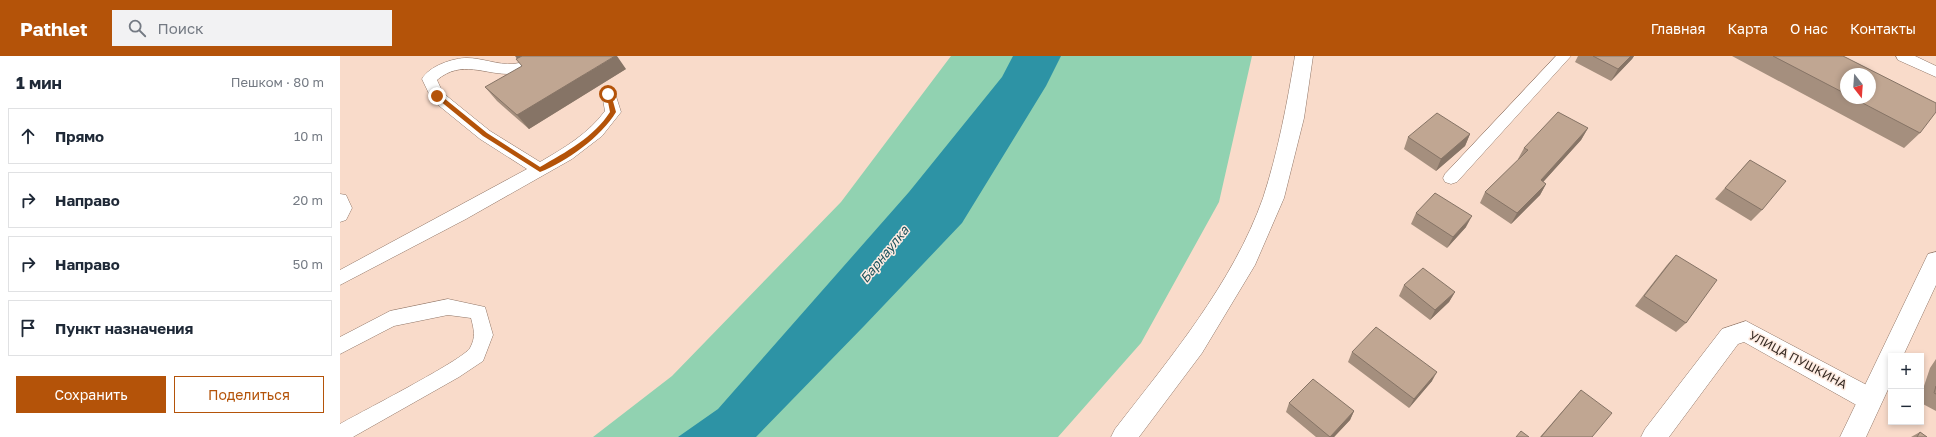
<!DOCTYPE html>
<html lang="ru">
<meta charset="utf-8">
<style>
:root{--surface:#fff;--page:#f2f2f3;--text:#1f2937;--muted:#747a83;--line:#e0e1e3;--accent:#b45309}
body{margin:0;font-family:"Golos Text",sans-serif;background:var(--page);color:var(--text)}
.controls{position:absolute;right:12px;bottom:12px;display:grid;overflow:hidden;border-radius:0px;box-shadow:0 2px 6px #0003}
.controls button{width:36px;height:36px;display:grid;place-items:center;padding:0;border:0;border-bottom:1px solid var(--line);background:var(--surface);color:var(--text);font:20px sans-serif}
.compass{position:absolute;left:1500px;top:12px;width:36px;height:36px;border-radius:50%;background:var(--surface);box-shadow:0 2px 6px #0003;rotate:163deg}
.stop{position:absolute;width:12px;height:12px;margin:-9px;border:3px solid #b45309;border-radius:50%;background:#fff}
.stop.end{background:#b45309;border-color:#fff;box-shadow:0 1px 4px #0008}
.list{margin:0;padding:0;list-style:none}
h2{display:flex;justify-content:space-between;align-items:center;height:52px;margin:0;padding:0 16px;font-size:17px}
h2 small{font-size:13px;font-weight:400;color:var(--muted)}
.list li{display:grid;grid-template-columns:26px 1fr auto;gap:12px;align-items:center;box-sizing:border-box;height:56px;margin:0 8px 8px;padding:0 8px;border:1px solid var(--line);border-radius:0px}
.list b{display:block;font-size:15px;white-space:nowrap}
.list em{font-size:13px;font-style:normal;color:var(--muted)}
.actions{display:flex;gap:8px;padding:12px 16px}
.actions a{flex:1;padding:9px 0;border:1px solid var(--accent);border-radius:0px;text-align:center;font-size:14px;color:var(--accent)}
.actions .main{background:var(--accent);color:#fff}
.icon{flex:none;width:22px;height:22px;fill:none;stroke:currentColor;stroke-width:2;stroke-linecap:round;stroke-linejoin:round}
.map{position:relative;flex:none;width:1596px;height:381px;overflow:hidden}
header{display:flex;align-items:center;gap:24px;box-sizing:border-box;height:56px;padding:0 20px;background:var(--accent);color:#fff}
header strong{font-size:19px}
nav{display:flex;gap:22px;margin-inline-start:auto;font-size:14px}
.search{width:280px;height:36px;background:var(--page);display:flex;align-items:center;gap:10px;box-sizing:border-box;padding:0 14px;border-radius:0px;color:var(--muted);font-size:15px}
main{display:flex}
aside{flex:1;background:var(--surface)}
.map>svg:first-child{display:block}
</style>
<header>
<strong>Pathlet</strong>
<div class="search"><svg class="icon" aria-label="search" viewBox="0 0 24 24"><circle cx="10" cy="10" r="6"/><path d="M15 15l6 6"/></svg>Поиск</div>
<nav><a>Главная</a><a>Карта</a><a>О нас</a><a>Контакты</a></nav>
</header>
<main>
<aside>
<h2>1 мин<small>Пешком · 80 m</small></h2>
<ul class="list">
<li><svg class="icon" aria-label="ahead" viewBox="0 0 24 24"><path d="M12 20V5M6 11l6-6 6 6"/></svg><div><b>Прямо</b></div><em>10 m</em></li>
<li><svg class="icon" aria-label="right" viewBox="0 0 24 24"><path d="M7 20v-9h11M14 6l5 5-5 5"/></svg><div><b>Направо</b></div><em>20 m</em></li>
<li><svg class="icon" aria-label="right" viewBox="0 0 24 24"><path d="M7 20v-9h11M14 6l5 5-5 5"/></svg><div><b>Направо</b></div><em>50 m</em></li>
<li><svg class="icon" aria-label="arrive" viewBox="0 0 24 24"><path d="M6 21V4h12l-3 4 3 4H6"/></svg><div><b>Пункт назначения</b></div></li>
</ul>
<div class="actions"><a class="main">Сохранить</a><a>Поделиться</a></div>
</aside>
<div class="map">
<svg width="1596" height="381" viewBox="0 0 1596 381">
<rect width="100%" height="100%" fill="#f9dbca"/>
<!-- green -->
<path fill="#91d2b1" d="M611 0H912L879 146 801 287 718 381H253L332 320 501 146Z"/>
<!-- water -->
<path fill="#2d93a5" d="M673 0H721L706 30 622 167 525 269 416 381H338L378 353 569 136 662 21Z"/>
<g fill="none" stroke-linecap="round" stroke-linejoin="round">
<!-- service casing -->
<g stroke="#917667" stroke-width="1">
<path id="service" d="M196 0H215L213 4C200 10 187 18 172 18 144 19 122 3 97 24L103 37 150 75 200 106C224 92 248 78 265 55L262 38 264 34 269 33 274 34 281 56 262 80 232 103 126 163 0 229V214L187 113 140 83 92 44 82 23C89 10 113 2 127 2 142 2 158 9 173 8 182 7 189 4 196 0Z
M1216 0H1231L1117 126 1111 128 1105 126 1103 122 1105 118Z
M1556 0H1575L1596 10V21L1558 4Z
M0 138 6 139 12 152 6 164 0 166Z
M108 243 145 251 153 279 143 305 119 321 13 381H0V368C19 357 123 304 130 292 136 281 134 274 131 262L108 259 54 270 0 298V281L50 255Z"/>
</g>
<!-- minor casing -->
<g stroke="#917667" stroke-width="1">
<path id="minor" d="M1406 265 1538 335 1541 343 1538 351 1529 354 1520 351 1404 286 1398 288 1329 381H1301L1305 373 1382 273Z"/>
</g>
<!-- tertiary casing -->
<g stroke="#917667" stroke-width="1">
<path id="tertiary" d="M1596 196V229L1563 300H1551V327L1526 381H1500L1588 198Z"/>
</g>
<!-- secondary casing -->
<g stroke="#917667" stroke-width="1">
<path id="secondary" d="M955 0H973L964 62 944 142 915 209 862 297 799 381H771L775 373C830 302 893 227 923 142 938 96 947 48 955 0Z"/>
</g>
<!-- service -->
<use href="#service" fill="#fff" fill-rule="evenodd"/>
<!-- minor -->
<use href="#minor" fill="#fff" fill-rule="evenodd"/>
<!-- tertiary -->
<use href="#tertiary" fill="#fff" fill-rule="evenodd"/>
<!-- secondary -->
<use href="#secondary" fill="#fff" fill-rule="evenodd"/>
</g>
<!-- wall -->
<path fill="#a58f7e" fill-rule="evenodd" d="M1238 0H1294L1292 3 1271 25 1235 6Z
M1392 0H1503L1580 77 1564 92ZM1506 18 1530 42H1506Z
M286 13 189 73 157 45 145 31Z
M1248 72 1241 84 1203 126 1206 128 1200 139 1171 168 1140 147 1145 136 1179 104 1178 103 1184 92Z
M1130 78 1125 90 1096 115 1064 93 1068 81Z
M1410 104 1422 154 1411 165 1375 143Z
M1076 157 1126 171 1107 192 1071 168Z
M1336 199 1346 267 1336 276 1295 250 1327 209Z
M1064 229 1115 236 1109 246 1090 264 1059 240Z
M1012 296 1092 325 1069 352 1008 306Z
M1596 303V355L1581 347V339L1590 312Z
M1241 334 1252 381H1200L1233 343Z
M949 347 1014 355 1010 364 994 381H976L946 356Z
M1580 376 1587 381H1571Z"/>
<!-- shaded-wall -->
<path fill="#867466" d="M175 0H192L179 5Z
M275 0H277L286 13 189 73 177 59Z
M1291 0H1294L1292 3 1271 25 1278 13Z
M1248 72 1241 84 1195 135 1201 124Z
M1130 78 1125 90 1096 115 1101 103Z
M1206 128 1200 139 1171 168 1177 157Z
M1132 160 1126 171 1107 192 1113 181Z
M1115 236 1109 246 1090 264 1095 254Z
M1097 316 1092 325 1069 352 1074 343Z
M1014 355 1010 364 994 381H990Z"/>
<!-- building -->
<path fill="#c0a692" stroke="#867466" d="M182 0H275L177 59 145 31 182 10 176 3Z
M1253 0H1291L1278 13Z
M1433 0H1503L1596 47V56L1580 77 1513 42H1530V18H1506V38Z
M1218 56 1248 72 1201 124 1206 128 1177 157 1145 136 1188 94 1184 92Z
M1097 57 1130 78 1101 103 1068 81Z
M1410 104 1446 125 1422 154 1385 132Z
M1095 137 1132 160 1113 181 1076 157Z
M1336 199 1377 224 1346 267 1304 240Z
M1083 212 1115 236 1095 254 1064 229Z
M1036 271 1097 316 1074 343 1012 296Z
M973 323 1014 355 990 381 949 347Z
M1596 330V338L1594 337Z
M1241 334 1272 357 1252 381H1201Z
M1181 375 1189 381H1176Z
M1580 376 1587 381H1577Z"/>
<!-- route -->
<path fill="#b45309" d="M266 36 271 38 276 56C262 80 226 106 200 116L143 80 94 40 99 38 147 77 200 111C226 96 254 81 270 56Z"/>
<g text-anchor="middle" stroke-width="3" stroke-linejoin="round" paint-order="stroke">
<!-- street labels -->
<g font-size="12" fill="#342922" stroke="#feebe1">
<text transform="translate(1458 304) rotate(28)" y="4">УЛИЦА ПУШКИНА</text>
</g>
<!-- water labels -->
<g font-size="13" font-style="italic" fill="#1b525c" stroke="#feebe1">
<text transform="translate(544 198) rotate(-51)" y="5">Барнаулка</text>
</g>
</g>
</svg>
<div class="controls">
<button>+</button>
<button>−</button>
</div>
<svg class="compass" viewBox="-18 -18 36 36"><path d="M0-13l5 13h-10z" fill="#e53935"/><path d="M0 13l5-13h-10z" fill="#747a83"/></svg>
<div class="stop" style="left:268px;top:38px"></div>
<div class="stop end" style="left:97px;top:40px"></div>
</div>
</main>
